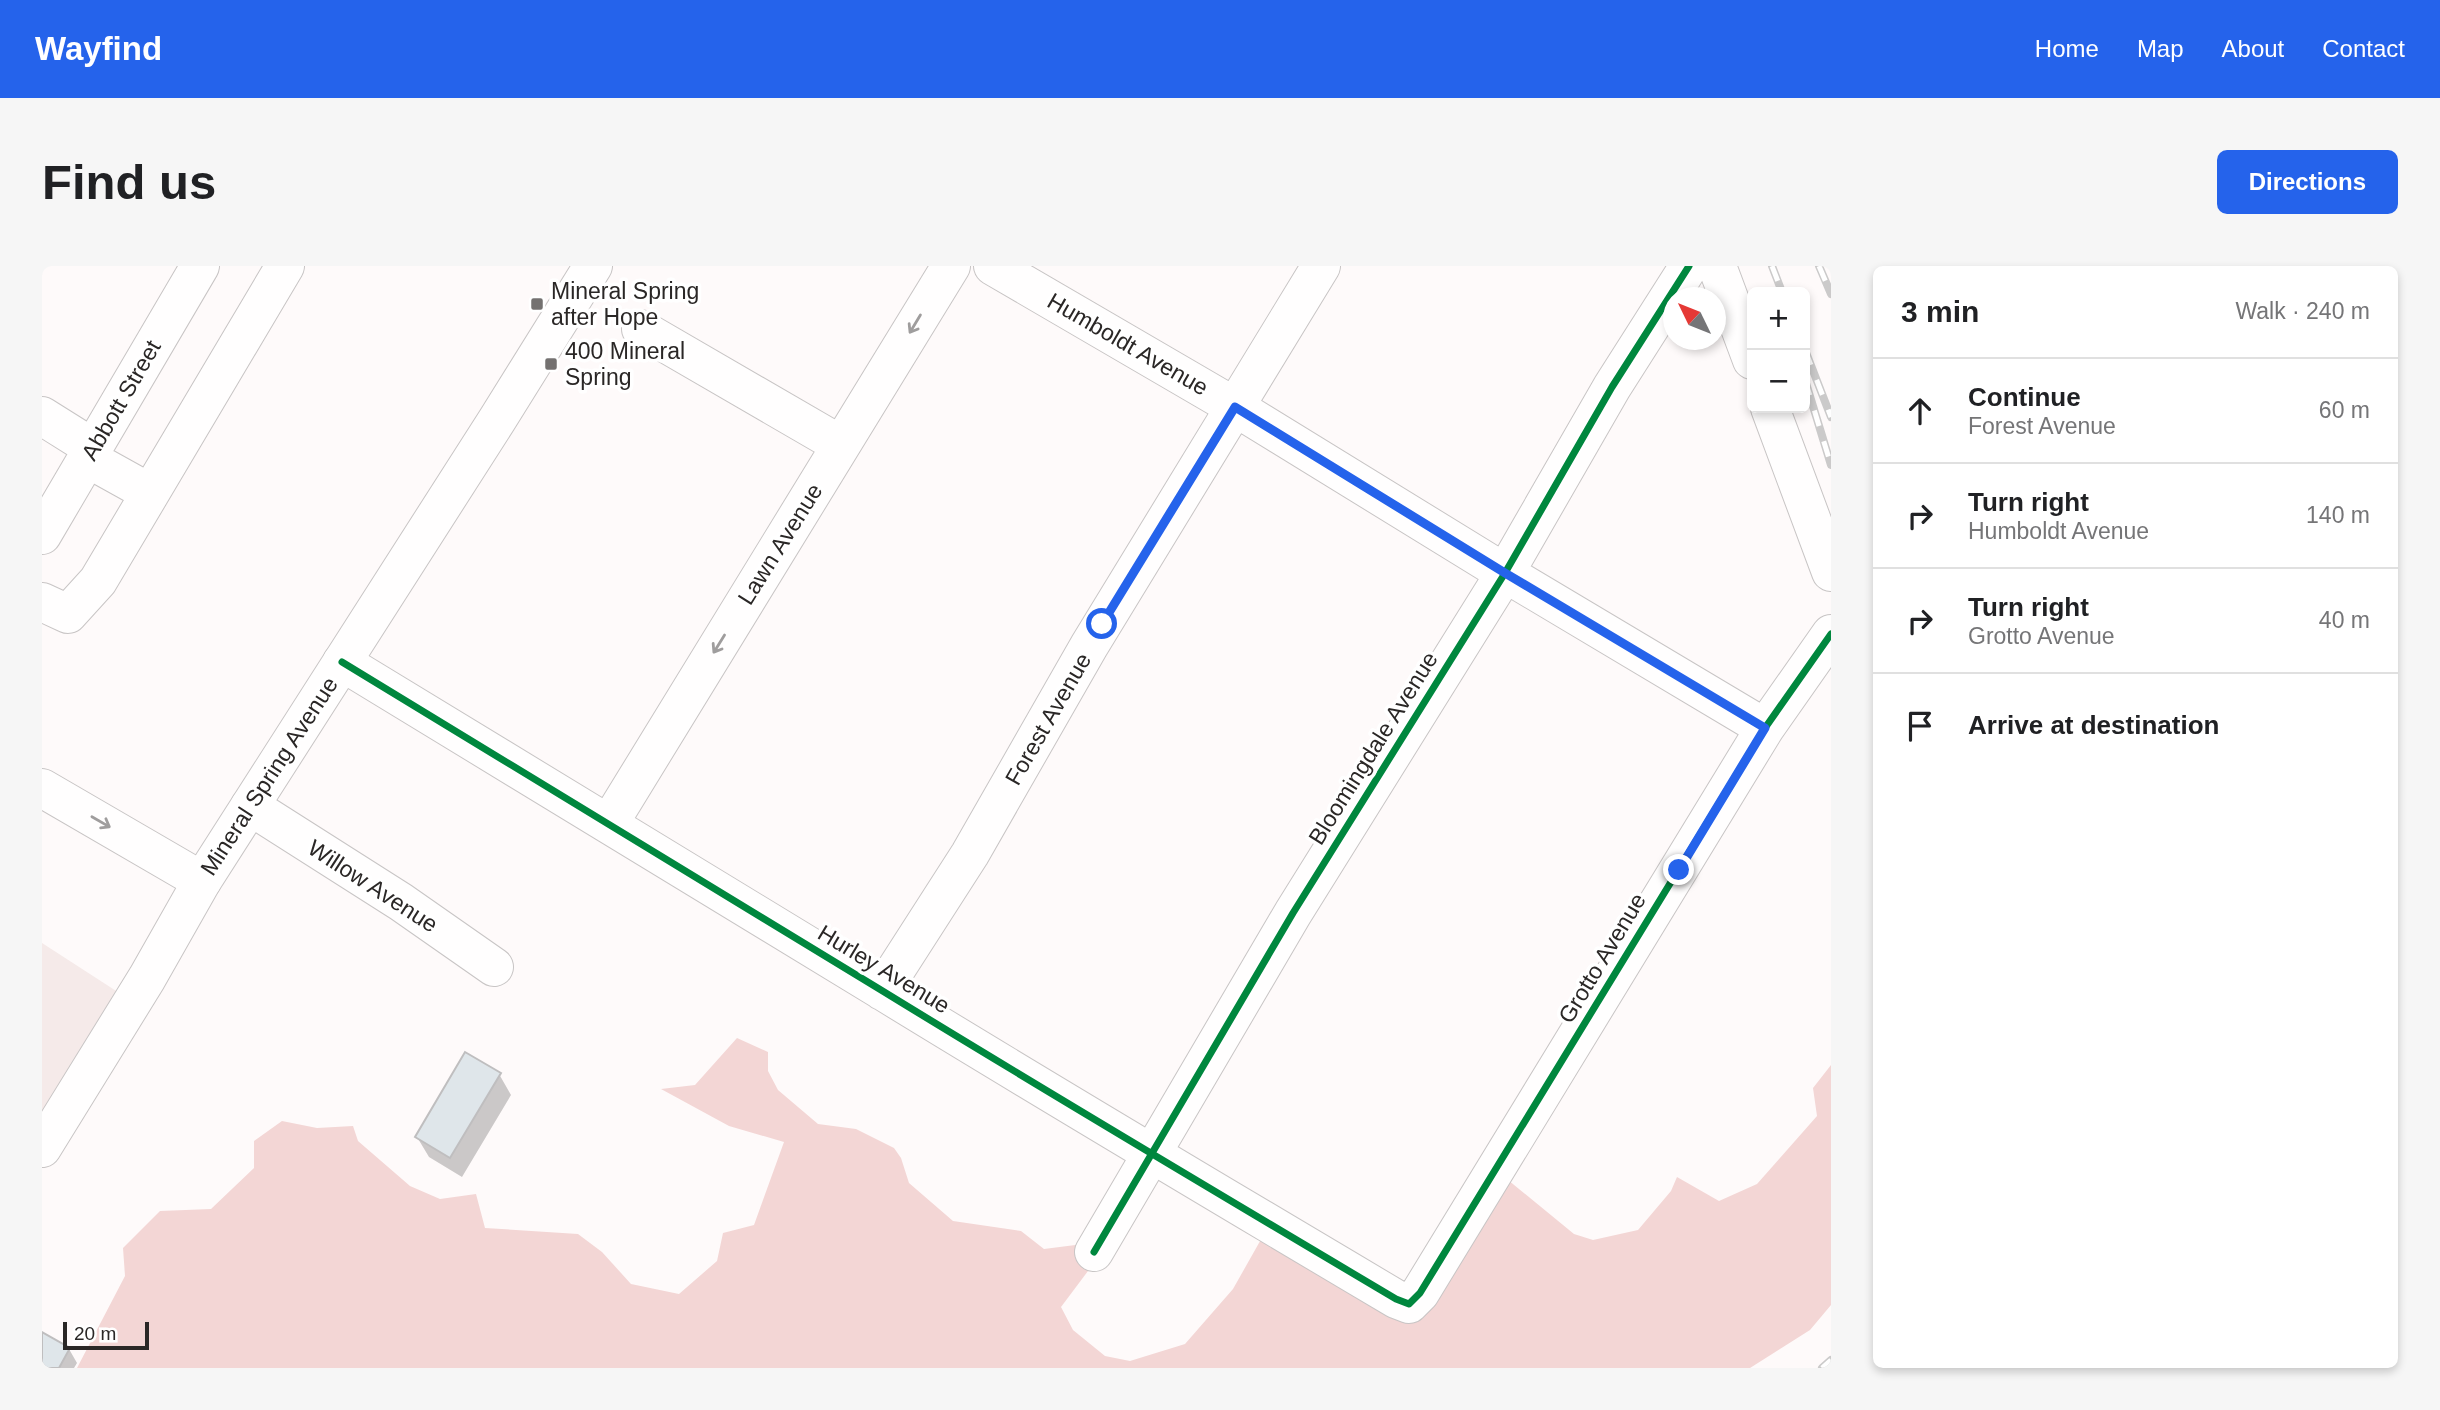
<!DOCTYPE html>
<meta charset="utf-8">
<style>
:root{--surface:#fff;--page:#f6f6f6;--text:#202124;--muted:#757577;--line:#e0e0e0;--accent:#2563eb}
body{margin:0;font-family:Arial,sans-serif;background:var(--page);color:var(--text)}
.controls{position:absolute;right:21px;top:21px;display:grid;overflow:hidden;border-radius:10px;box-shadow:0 4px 10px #0003}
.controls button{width:63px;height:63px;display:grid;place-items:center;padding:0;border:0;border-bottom:2px solid var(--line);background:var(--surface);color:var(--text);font:35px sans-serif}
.compass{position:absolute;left:1621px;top:21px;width:63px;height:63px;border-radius:50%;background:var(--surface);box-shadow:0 4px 10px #0003;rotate:313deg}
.scale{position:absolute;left:21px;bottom:18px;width:86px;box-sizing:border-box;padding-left:7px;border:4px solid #2a2726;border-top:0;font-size:19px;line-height:24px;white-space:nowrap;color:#2a2726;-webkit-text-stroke:5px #fff;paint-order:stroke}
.stop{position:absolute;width:21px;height:21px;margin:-16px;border:5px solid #2563eb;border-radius:50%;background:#fff}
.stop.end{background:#2563eb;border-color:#fff;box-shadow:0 2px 7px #0008}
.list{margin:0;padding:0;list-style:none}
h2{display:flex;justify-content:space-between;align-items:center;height:91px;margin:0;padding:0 28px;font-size:30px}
h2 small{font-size:23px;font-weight:400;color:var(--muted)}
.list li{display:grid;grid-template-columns:46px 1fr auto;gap:21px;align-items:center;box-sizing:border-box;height:105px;padding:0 28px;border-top:2px solid var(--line)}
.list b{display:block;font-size:26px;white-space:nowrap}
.list p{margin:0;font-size:23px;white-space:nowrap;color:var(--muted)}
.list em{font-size:23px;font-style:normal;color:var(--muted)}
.icon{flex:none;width:38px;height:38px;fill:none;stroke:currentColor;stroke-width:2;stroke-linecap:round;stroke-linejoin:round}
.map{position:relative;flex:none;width:1789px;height:1102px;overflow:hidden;border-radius:10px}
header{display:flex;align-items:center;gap:42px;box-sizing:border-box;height:98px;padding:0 35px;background:var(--accent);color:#fff}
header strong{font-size:33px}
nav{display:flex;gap:38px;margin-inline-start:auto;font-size:24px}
.intro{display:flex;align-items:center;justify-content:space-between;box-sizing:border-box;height:168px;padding:0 42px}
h1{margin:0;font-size:49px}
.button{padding:18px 32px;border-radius:10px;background:var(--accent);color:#fff;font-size:24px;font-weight:700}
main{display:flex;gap:42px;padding:0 42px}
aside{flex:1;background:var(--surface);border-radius:10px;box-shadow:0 4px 10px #0003}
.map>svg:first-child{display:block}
</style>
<header>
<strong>Wayfind</strong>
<nav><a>Home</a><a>Map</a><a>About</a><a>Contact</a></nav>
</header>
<div class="intro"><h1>Find us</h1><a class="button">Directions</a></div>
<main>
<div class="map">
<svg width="1789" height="1102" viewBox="0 0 1789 1102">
<rect width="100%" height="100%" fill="#fefafa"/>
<!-- built -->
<path fill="#f5eae9" d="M0 677 85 732 0 878Z"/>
<!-- forest -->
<path fill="#f3d6d5" d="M695 772 726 786V805L736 824 776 858 814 863 852 882 859 892 867 917 911 955 979 965 1002 983 1049 977V1001L1019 1041 1031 1064 1063 1090 1088 1095 1143 1078 1191 1023 1226 961 1368 1043 1466 914 1532 968 1551 974 1596 964 1629 925 1635 911 1677 935 1715 918 1775 850 1771 822 1789 799V1039L1768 1064 1708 1102H35L83 1010 81 982 118 945 169 943 212 902V875L240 855 275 862 311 860 316 875 368 920 398 933 434 928 443 962 536 968 560 986 589 1018 637 1028 675 995 681 967 712 959 742 876 687 860 619 823 653 819Z"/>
<!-- shadow -->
<path fill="#0003" d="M457 808 469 829 420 911 387 891 375 871Z
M0 1068 27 1083 35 1097 32 1102H0Z"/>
<!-- building -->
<path fill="#dfe6ea" stroke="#bfbebf" stroke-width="2" d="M423 786 459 807 408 892 373 871Z
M0 1066 28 1082 17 1102H0Z"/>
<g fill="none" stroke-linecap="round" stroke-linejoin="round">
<!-- minor casing -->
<g stroke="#c8c5c5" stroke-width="40">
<path id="minor" d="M951 0 1193 141 1463 307 1723 462
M1675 0 1710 94
M599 63 799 179
M1728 142 1789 306
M0 150 51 182
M45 192 108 227
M0 269 158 0
M0 336 26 348 56 315 243 0
M300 396C480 504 659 614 839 724 1010 829 1182 931 1354 1033L1367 1038 1378 1027 1723 462 1789 368
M0 522 160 615
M208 540 359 636 452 701
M568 556 909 0
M840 725 928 588 1047 380 1279 0
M1052 986 1251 647 1463 307 1570 121 1647 0"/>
</g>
<!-- major casing -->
<g stroke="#c8c5c5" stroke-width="40">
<path id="major" d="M0 882 105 712 160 615 455 154 551 0"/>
</g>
<!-- minor -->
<use href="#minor" stroke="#fffefe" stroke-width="38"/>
<!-- major -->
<use href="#major" stroke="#fffefe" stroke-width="38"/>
<!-- rail casing -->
<g stroke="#cbcaca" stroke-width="8">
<path id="rail" d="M1730 0 1740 26
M1777 0 1789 28
M1763 84 1789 151
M1763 114 1789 199
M1780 1102 1789 1094"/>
</g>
<!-- rail -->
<use href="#rail" stroke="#fff" stroke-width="5" stroke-dasharray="16" stroke-linecap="butt"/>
<!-- cycleway casing -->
<g stroke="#fff" stroke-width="11">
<path id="cycleway" d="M300 396C480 504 659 614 839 724 1010 829 1182 931 1354 1033L1367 1038 1378 1027 1723 462 1789 368
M1052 986 1251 647 1463 307 1570 121 1647 0"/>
</g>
<!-- cycleway -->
<use href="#cycleway" stroke="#00873e" stroke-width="7"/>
</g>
<!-- one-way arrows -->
<defs><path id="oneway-shaft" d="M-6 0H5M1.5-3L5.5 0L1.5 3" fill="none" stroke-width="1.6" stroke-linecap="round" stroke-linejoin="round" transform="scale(1.75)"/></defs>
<g stroke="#9f9d9d">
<use href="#oneway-shaft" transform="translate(873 58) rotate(121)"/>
<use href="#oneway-shaft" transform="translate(677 378) rotate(122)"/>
<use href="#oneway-shaft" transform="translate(59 556) rotate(30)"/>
</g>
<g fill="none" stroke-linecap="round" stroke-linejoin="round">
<!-- route -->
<path stroke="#2563eb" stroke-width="9" d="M1060 358 1193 141 1463 307 1723 462 1637 604"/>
</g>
<!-- markers -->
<g fill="#747170" stroke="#fff" stroke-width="2.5">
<rect x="488" y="31" width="14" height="14" rx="3.5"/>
<rect x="502" y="91" width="14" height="14" rx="3.5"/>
</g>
<g text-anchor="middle" stroke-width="7" stroke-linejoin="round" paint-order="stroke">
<!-- poi labels -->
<g font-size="23" fill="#2a2726" stroke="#fff" text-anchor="start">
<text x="509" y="33">Mineral Spring<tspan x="509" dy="26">after Hope</tspan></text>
<text x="523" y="93">400 Mineral<tspan x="523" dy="26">Spring</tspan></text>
</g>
<!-- street labels -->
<g font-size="23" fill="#2a2726" stroke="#fff">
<text transform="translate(1086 78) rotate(30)" y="8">Humboldt Avenue</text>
<text transform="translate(79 134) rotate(-60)" y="8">Abbott Street</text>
<text transform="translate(738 278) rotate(-58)" y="8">Lawn Avenue</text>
<text transform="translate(1006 453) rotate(-60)" y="8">Forest Avenue</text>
<text transform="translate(1331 482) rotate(-58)" y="8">Bloomingdale Avenue</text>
<text transform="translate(227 510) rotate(-57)" y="8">Mineral Spring Avenue</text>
<text transform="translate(331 620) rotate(33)" y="8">Willow Avenue</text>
<text transform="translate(1560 692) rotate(-59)" y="8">Grotto Avenue</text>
<text transform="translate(842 703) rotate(31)" y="8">Hurley Avenue</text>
</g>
</g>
</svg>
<div class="controls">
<button>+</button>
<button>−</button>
</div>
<svg class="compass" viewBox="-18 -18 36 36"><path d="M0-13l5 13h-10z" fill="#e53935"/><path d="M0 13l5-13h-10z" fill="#757577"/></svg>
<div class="scale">20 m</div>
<div class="stop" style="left:1060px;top:358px"></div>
<div class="stop end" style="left:1637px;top:604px"></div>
</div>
<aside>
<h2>3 min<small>Walk · 240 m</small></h2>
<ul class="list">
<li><svg class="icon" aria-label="ahead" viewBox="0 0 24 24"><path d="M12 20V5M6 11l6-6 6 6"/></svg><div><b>Continue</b><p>Forest Avenue</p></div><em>60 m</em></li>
<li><svg class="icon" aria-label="right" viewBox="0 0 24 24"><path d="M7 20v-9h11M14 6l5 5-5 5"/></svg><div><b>Turn right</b><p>Humboldt Avenue</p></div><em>140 m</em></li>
<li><svg class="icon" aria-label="right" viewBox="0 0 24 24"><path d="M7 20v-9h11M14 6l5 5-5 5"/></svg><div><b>Turn right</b><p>Grotto Avenue</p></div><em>40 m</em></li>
<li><svg class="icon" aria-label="arrive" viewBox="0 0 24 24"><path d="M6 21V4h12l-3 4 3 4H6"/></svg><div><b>Arrive at destination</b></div></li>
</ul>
</aside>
</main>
